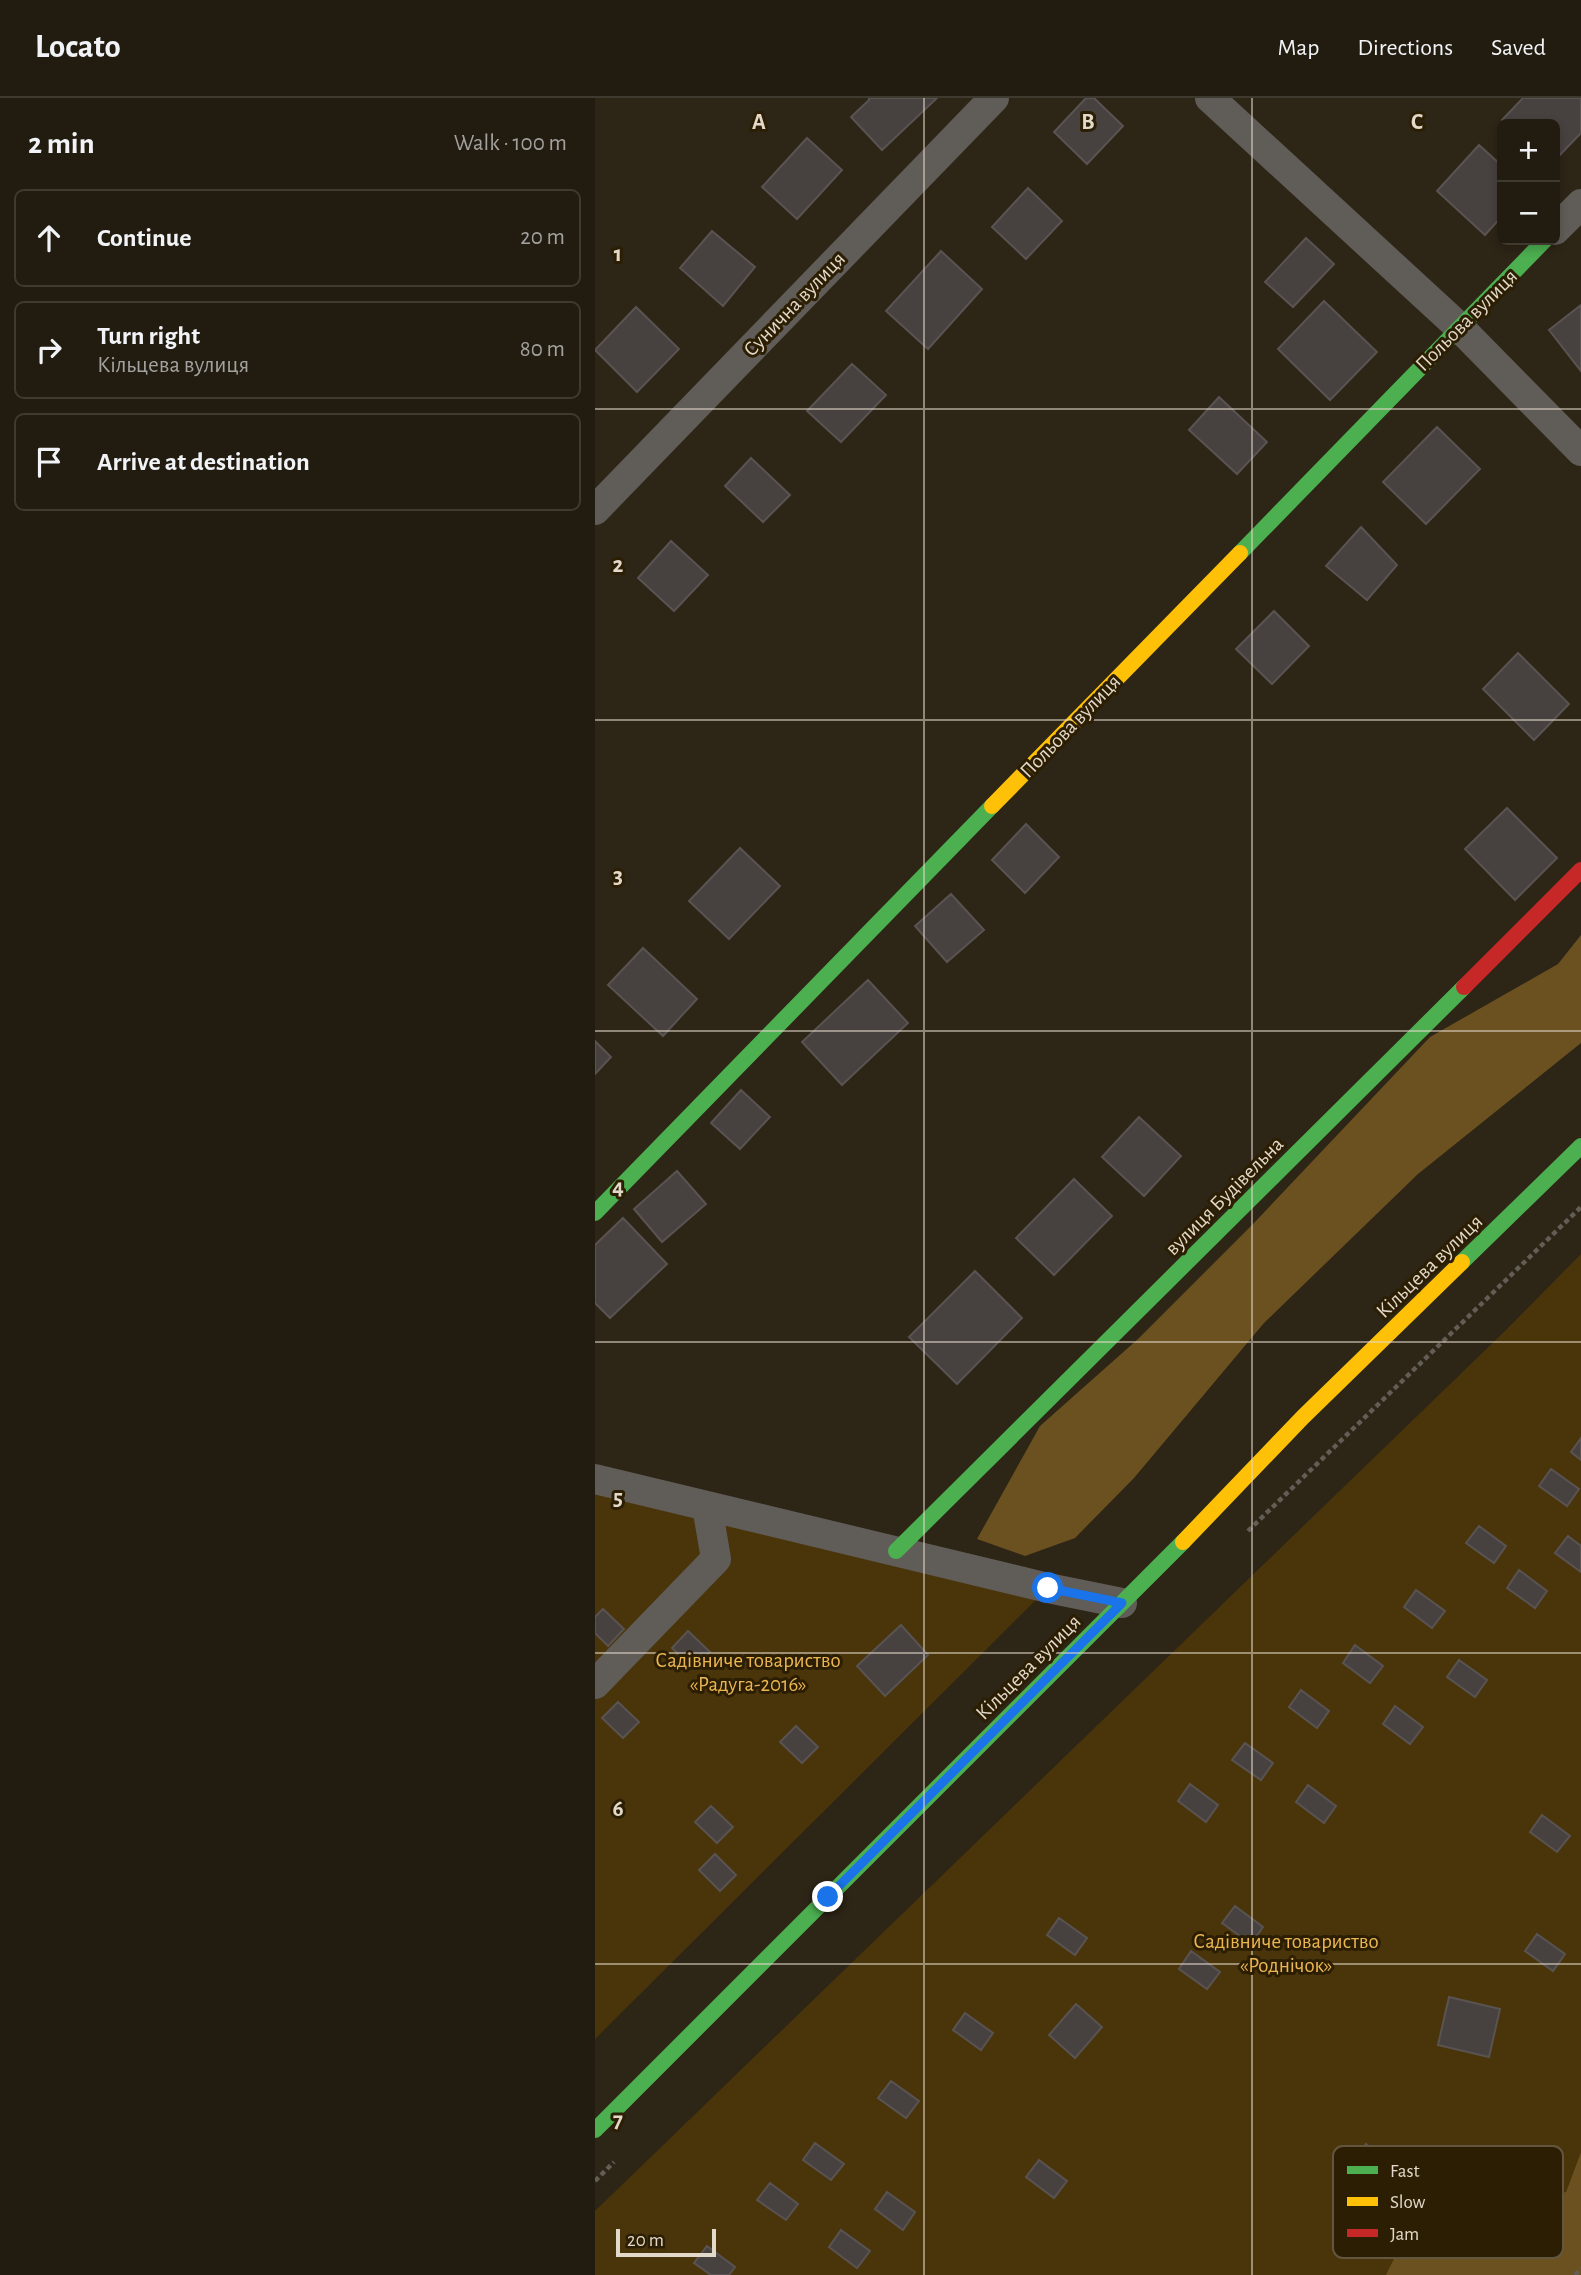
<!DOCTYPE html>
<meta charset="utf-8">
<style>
:root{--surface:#221c10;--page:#2e291e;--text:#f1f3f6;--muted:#a2a19f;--line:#3f3a30}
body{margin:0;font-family:"Alegreya Sans",sans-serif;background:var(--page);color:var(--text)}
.controls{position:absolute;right:21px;top:21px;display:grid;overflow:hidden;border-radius:10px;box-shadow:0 4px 10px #0003}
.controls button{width:63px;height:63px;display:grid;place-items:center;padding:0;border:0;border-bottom:2px solid var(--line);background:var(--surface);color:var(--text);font:35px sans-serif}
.scale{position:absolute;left:21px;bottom:18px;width:100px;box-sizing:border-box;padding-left:7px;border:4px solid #e3d9ca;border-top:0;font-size:19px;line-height:24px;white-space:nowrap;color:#e3d9ca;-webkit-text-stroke:5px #2c1e03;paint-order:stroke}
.stop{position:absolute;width:21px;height:21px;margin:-16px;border:5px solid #1a73e8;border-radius:50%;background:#fff}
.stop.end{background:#1a73e8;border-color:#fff;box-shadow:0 2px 7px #0008}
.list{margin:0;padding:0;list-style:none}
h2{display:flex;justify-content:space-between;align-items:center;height:91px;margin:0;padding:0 28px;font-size:30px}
h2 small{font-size:23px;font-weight:400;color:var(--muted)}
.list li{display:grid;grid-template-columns:46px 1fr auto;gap:21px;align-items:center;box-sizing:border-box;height:98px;margin:0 14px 14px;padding:0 14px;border:2px solid var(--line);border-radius:10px}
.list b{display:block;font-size:26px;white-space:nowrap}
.list p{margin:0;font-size:23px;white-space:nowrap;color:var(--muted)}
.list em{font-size:23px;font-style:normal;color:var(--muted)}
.icon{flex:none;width:38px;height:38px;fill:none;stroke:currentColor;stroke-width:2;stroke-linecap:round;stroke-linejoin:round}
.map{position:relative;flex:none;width:986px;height:2177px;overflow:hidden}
header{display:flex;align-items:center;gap:42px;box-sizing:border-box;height:98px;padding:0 35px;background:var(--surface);border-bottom:2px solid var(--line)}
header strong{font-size:33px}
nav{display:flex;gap:38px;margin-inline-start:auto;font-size:24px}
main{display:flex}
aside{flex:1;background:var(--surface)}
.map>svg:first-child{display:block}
</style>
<header>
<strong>Locato</strong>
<nav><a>Map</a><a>Directions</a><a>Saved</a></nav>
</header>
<main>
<aside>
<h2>2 min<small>Walk · 100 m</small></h2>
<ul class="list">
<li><svg class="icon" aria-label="ahead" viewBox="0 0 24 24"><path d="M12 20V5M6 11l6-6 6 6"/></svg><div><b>Continue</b></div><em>20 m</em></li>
<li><svg class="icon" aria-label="right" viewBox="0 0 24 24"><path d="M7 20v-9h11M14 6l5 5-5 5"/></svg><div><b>Turn right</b><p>Кільцева вулиця</p></div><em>80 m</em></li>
<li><svg class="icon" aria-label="arrive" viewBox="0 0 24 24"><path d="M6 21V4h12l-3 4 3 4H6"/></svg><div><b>Arrive at destination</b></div></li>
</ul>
</aside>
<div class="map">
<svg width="986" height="2177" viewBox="0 0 986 2177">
<rect width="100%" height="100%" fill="#2d2516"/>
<!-- green -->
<path fill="#4a350b" d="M986 1156V2054L971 2094 819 2120 792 2177H0V2113L910 1233Z
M0 1381 453 1490 0 1941Z"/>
<!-- forest -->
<path fill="#6b511f" d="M986 837V945L823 1076 669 1225 539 1380 480 1440 430 1458 382 1441 445 1328 543 1241 659 1125 835 939 963 866Z
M986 2054V2177H791L819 2120 971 2094Z"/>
<!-- building -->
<path fill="#47413f" stroke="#595352" stroke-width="2" d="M274 0H342L287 52 256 19 274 2Z
M491 0H499L528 28 492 66 459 34Z
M928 0H986V35L960 62V26H911L907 22Z
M212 40 247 72 202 121 167 89Z
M884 47 907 68V118L890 137 842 93Z
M433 90 467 123 431 161 397 129Z
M117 133 160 169 128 208 85 170Z
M711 140 739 166 698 209 670 184Z
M346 153 387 191 333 251 291 213Z
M729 203 782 254 735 302 683 251Z
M986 207V273L954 232Z
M41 209 84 251 42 294 0 252Z
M257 266 291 297 246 344 212 313Z
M624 299 672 344 642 376 594 332Z
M842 329 885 371 831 426 788 384Z
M156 360 195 397 168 424 130 388Z
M766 429 802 467 772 502 731 468Z
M76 443 113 477 79 513 43 480Z
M679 513 714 548 677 586 641 551Z
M923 555 974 606 939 642 888 591Z
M912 710 962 760 920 802 870 751Z
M431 726 464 759 430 795 397 762Z
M145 750 185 788 134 841 94 803Z
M356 796 389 832 352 864 320 828Z
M48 850 102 901 68 938 13 887Z
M273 882 313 925 247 987 207 944Z
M0 943 16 959 0 976Z
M146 992 175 1019 145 1051 116 1025Z
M544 1019 586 1058 549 1098 507 1059Z
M82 1073 111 1106 67 1144 39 1111Z
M479 1081 517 1118 459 1177 421 1140Z
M28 1120 72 1166 15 1220 0 1205V1147Z
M380 1173 427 1220 362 1286 314 1239Z
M986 1340V1362L976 1354Z
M956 1371 984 1391 972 1408 944 1388Z
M884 1428 911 1448 899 1465 871 1445Z
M973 1438 986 1448V1474L960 1455Z
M924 1472 952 1493 940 1510 912 1490Z
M821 1492 850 1513 837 1530 809 1509Z
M8 1511 29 1531 13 1548 0 1535V1519Z
M306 1527 333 1557 290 1598 262 1568Z
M93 1533 115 1554 99 1571 77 1550Z
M760 1547 788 1568 775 1585 748 1565Z
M864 1562 892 1582 880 1599 852 1579Z
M706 1592 734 1613 722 1630 694 1609Z
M23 1604 44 1624 28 1640 7 1620Z
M800 1608 828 1629 815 1646 788 1626Z
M201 1628 223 1649 207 1665 185 1644Z
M650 1645 678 1665 666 1682 637 1662Z
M595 1686 623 1707 611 1724 583 1703Z
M713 1687 741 1708 729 1725 701 1704Z
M116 1708 138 1729 122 1745 100 1724Z
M947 1717 975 1738 962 1754 935 1734Z
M120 1756 141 1777 125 1793 104 1772Z
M640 1808 668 1829 656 1846 627 1825Z
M464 1820 492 1840 480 1857 452 1837Z
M942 1836 970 1856 958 1873 930 1853Z
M596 1853 625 1874 612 1891 584 1871Z
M854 1899 905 1911 894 1959 843 1947Z
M481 1906 507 1929 480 1960 454 1937Z
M370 1915 398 1935 386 1952 358 1932Z
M296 1983 324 2003 311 2020 283 2000Z
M220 2045 249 2066 236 2082 208 2062Z
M771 2046 799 2067 787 2084 759 2063Z
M444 2062 472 2083 459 2100 431 2079Z
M175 2085 203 2106 191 2122 162 2102Z
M292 2094 320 2114 308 2132 280 2111Z
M246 2132 275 2153 262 2170 234 2149Z
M112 2148 140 2169 134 2177H116L99 2165Z"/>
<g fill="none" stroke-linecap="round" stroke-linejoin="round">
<!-- path -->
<path stroke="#625d55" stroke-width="4.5" stroke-dasharray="5 3.5" stroke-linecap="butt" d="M653 1433 986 1109
M0 2083 19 2064
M980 2177 986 2170"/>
<!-- street -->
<path stroke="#605c57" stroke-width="30" d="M615 0 864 229 986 353
M960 132 986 106
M0 412 399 0
M0 1381 453 1490 527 1505
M0 1586 121 1461 112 1408"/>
<!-- fast -->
<path stroke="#4caf50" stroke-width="16" d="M645 455 950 142
M0 1115 397 708
M867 1164 986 1048
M301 1453 869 889
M0 2032 588 1444"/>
<!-- slow -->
<path stroke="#ffc107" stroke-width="16" d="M397 708 645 455
M588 1444 708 1319 867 1164"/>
<!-- jam -->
<path stroke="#c62828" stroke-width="16" d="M869 889 986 772"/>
</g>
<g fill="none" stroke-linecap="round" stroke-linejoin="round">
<!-- route -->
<path stroke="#1a73e8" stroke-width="9" d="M233 1799 527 1505 453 1490"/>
</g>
<!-- grid -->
<path fill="none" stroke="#e3d9ca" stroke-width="2" stroke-opacity="0.55" d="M329 0V2177M657 0V2177M0 311H986M0 622H986M0 933H986M0 1244H986M0 1555H986M0 1866H986"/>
<g text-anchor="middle" stroke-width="6" stroke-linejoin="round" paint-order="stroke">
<!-- street labels -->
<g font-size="21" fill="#e3d9ca" stroke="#2c1e03">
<text transform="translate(199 206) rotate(-46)" y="7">Сунична вулиця</text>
<text transform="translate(871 222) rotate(-45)" y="7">Польова вулиця</text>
<text transform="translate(475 628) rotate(-46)" y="7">Польова вулиця</text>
<text transform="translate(629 1098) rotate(-45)" y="7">вулиця Будівельна</text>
<text transform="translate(834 1168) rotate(-44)" y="7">Кільцева вулиця</text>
<text transform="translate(433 1569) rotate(-45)" y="7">Кільцева вулиця</text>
</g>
<!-- park labels -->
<g font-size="21" fill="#ebb651" stroke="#2c1e03">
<text x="153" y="1569">Садівниче товариство<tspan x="153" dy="24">«Радуга-2016»</tspan></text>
<text x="691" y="1850">Садівниче товариство<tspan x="691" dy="24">«Роднічок»</tspan></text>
</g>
</g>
<!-- legend -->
<rect x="738" y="2048" width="230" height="112" rx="10" fill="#2c1e03" stroke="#63563f" stroke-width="2"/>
<rect x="752" y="2068" width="31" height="8" fill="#4caf50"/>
<rect x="752" y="2099" width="31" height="9" fill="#ffc107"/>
<rect x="752" y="2131" width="31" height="8" fill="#c62828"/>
<g font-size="19" fill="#e3d9ca">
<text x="795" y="2079">Fast</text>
<text x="795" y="2110">Slow</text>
<text x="795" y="2142">Jam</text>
</g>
<g font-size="23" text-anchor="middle" font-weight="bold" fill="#e3d9ca" stroke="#2c1e03" stroke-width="6" stroke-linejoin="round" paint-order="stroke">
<text x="164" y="31">A</text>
<text x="493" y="31">B</text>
<text x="822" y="31">C</text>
<text x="23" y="163">1</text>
<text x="23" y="474">2</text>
<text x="23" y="785">3</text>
<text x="23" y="1096">4</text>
<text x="23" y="1407">5</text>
<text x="23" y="1718">6</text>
<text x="23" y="2029">7</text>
</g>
</svg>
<div class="controls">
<button>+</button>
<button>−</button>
</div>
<div class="scale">20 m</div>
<div class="stop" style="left:453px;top:1490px"></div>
<div class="stop end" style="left:233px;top:1799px"></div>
</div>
</main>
